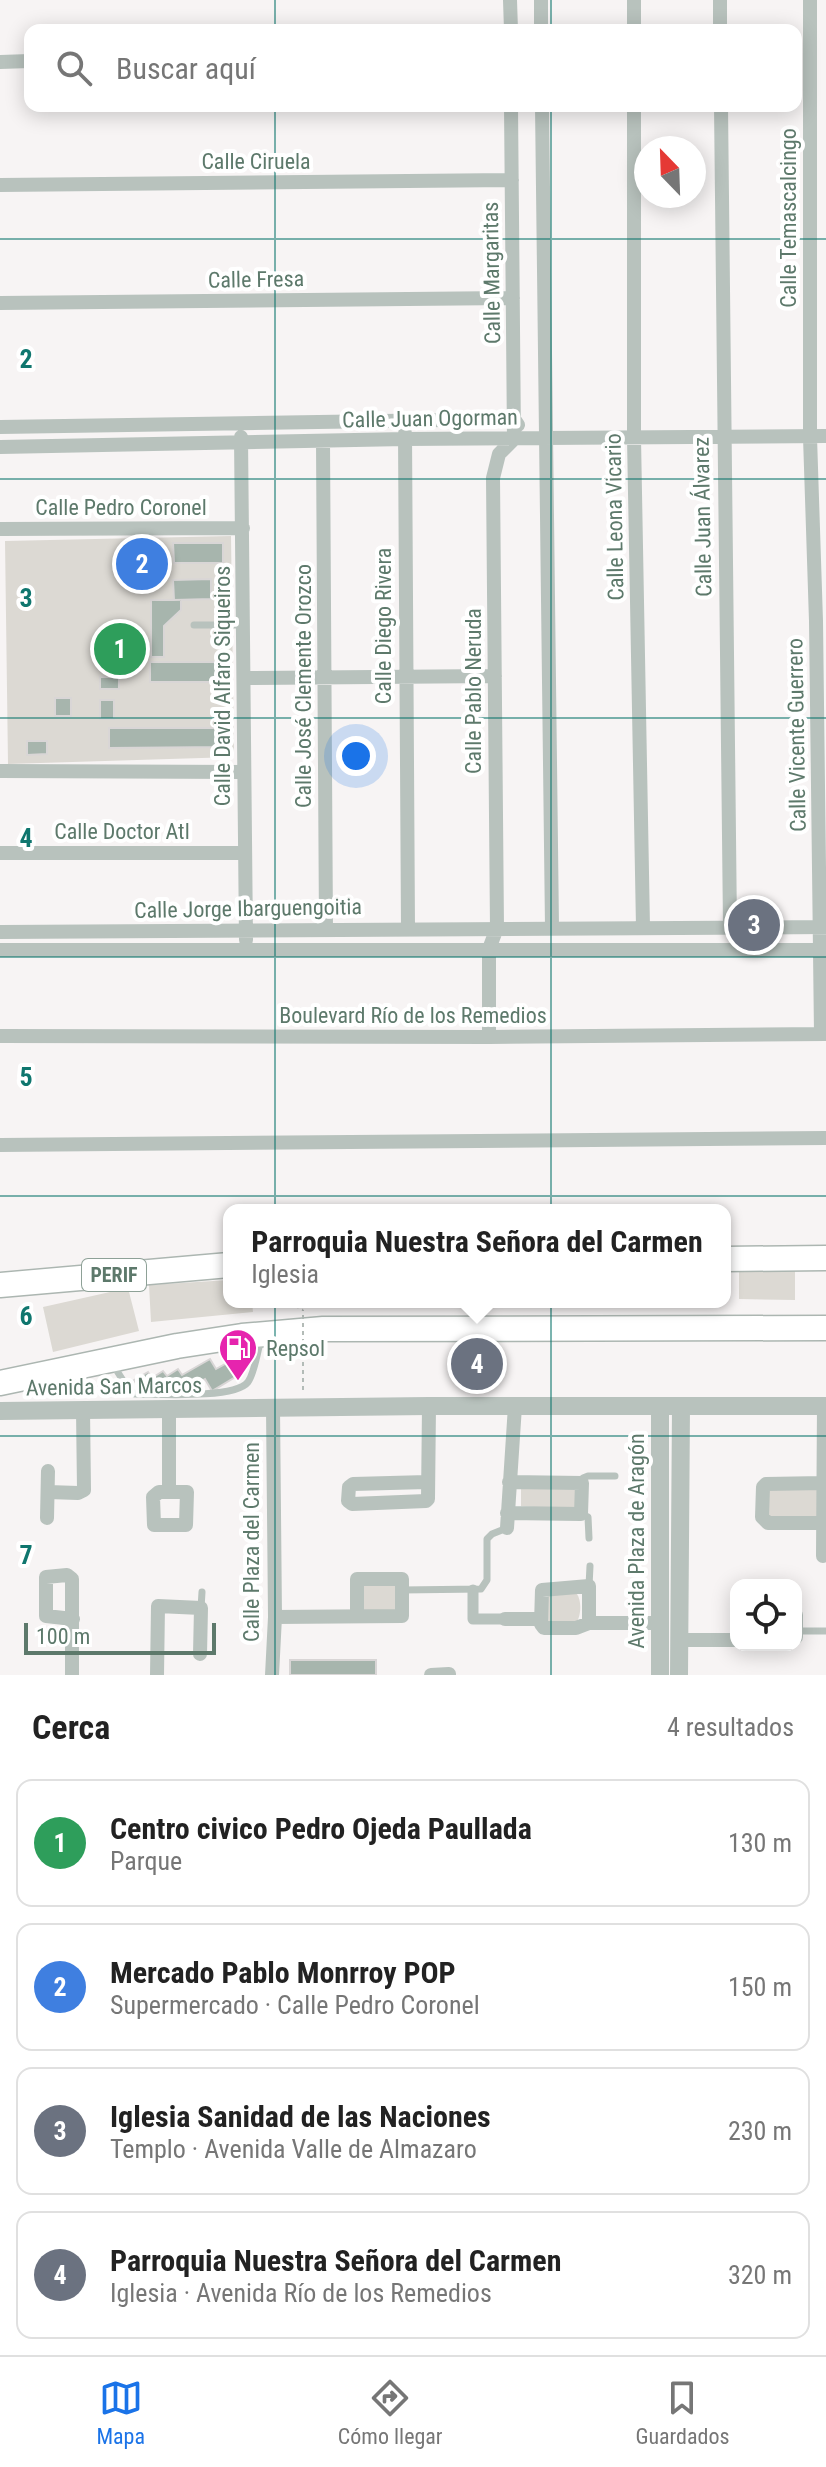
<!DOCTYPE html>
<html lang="es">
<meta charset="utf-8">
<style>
:root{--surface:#fff;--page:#f2f2f2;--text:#222;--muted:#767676;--line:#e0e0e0;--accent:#1a73e8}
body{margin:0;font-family:"Roboto Condensed",sans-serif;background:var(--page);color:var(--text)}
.controls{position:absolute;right:24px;bottom:24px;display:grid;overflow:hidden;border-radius:16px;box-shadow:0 4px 20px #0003}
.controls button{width:72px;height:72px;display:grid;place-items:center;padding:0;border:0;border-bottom:2px solid var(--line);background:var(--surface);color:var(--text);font:40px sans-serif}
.compass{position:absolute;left:634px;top:136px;width:72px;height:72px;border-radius:50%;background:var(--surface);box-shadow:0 4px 20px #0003;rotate:337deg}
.scale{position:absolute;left:24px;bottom:20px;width:192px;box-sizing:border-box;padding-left:8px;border:4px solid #5d796b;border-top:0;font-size:22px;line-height:28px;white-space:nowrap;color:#5d796b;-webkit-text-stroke:6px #fff;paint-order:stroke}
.you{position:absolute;left:356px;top:756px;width:28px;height:28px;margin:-20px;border:6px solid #fff;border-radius:50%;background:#1a73e8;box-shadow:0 0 0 12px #1a73e833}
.badge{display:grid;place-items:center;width:52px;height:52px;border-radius:50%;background:var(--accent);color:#fff;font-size:26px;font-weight:700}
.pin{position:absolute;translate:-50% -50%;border:4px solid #fff;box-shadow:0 2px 8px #0006}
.popup{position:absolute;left:223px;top:1204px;width:508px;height:104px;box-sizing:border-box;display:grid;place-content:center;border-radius:16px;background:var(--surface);filter:drop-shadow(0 2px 6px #0005);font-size:26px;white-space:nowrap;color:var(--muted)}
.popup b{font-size:30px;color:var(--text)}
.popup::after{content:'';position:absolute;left:50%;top:100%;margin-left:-16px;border:16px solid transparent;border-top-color:var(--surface)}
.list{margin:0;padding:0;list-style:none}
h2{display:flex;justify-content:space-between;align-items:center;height:104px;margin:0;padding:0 32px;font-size:34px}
h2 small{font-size:26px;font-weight:400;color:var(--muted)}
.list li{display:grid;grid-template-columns:52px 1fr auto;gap:24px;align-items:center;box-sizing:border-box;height:128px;margin:0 16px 16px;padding:0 16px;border:2px solid var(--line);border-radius:16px}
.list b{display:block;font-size:30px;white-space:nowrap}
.list p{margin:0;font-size:26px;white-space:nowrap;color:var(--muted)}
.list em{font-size:26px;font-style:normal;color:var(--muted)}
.icon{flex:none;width:44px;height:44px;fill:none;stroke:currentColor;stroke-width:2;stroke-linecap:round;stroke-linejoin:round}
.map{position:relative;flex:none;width:826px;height:1675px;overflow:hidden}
.search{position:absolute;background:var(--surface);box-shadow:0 4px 20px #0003;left:24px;right:24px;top:24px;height:88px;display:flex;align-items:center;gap:20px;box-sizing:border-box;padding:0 28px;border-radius:16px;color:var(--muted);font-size:30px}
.sheet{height:680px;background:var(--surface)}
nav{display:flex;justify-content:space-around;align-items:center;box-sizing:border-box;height:112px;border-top:2px solid var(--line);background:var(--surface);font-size:22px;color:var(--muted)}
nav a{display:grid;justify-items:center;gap:4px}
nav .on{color:var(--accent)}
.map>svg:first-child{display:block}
</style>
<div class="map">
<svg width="826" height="1675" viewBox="0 0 826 1675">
<rect width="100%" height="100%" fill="#f7f4f4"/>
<!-- green -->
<path fill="#dcd9d3" d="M231 536 234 757 8 764 5 541Z
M739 1268 795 1269V1300L739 1299Z
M229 1280V1302H252L253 1312 151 1322 149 1285Z
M128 1288 139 1331 53 1352 43 1307Z
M572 1487 575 1490V1506L571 1510 521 1506V1489Z
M817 1487 820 1518 768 1520 766 1489Z
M396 1583V1612H363V1584Z
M550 1594H577C582 1601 581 1617 576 1623L547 1624V1597Z"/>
<!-- building -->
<path fill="#a7b5ad" stroke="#d9d6d6" stroke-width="2" d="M173 543H223V563H174Z
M123 553H159V571H123Z
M211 579V599L174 600 173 580Z
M151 600H181V610L164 626V657H151Z
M150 662H221V682H150Z
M100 677H119V689H100Z
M55 698H71V716H55Z
M100 700H114V719H100Z
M109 728H223V747L109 748Z
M27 741H47V754L27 755Z
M210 1359 216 1369 234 1359 242 1373 212 1391 205 1379 187 1389 184 1384 172 1391 169 1385 156 1392 152 1386 141 1392 134 1380 148 1372 152 1378 163 1371 167 1376 178 1369 182 1375Z
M290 1660H376V1675H290Z"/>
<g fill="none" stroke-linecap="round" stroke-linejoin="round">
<!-- trunk casing -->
<g stroke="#acb6b1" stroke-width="27">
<path id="trunk" d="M725 1259 826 1258
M0 1285 229 1265
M0 1383 177 1346 242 1336 323 1329 826 1328"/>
</g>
<!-- path -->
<path stroke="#b3bbb7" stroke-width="2" stroke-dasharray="4 4" stroke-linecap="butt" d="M288 1302 303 1310
M303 1390V1359"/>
<!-- service -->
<path stroke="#b8c2bd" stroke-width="7" d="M194 625H244
M112 1363 129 1390 135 1394C157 1394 235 1399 248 1382 255 1372 257 1352 261 1340
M582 1483 583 1478 588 1476H615
M581 1514 588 1517 589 1538
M589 1586 590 1566
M402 1590 481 1589 487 1580V1539L492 1534 507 1528
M201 1608 202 1592
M797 1631H826"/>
<!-- pedestrian -->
<path stroke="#b8c2bd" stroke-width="11" d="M473 1590V1619H505"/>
<!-- minor -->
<path stroke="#b8c2bd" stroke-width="14" d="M510 0 511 30
M541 0V30
M720 0V30
M810 0V437L816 621 821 1034
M634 30V0
M0 62 30 61
M542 106 552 927
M634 106V438L643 927
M721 106 730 927
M0 185 512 180
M0 303 513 298
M0 427 514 419 518 425
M405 433 408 928
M241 437 246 940
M323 442 326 929
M0 447 405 439 826 436
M0 529 243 528
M244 678 495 676
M0 771 244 772
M0 853H244
M0 932 826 927
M0 950H826
M0 1036 489 1037 826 1034
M489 1037V949L497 928 493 478 499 454 514 439 511 106
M0 1145 826 1138
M169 1409V1491
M427 1482 353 1484 349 1487 348 1501 352 1504 426 1501 428 1499 429 1406
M48 1492 78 1493 84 1490 83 1410
M159 1492H187L186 1525H154L153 1497Z
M507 1513 581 1514 582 1483 509 1482
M47 1518 48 1471
M823 1523H768L762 1517 763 1487 766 1484 823 1483
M507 1528 515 1406
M823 1556 824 1406
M796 1615V1637
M275 1617 402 1616V1579H357V1616
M505 1619H541
M589 1623V1586L542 1590 541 1624 544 1628H576L589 1623H660
M680 1640H736
M72 1675V1579L67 1575 46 1577V1616L73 1619
M157 1675 158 1606 201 1608 200 1654
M272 1675 275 1617 273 1408
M431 1675 449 1674"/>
<!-- tertiary -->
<path stroke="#b8c2bd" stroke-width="18" d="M660 1407V1675
M0 1411 429 1406H826
M679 1675 681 1407"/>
<!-- trunk -->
<use href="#trunk" stroke="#fff" stroke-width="24"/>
<!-- path-bridge -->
<path stroke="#b3bbb7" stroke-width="2" stroke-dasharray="4 4" stroke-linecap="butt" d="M303 1359V1310"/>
</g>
<!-- grid -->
<path fill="none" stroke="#0f766e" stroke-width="2" stroke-opacity="0.55" d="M275 0V30M551 0V30M275 106V1675M551 106V1675M0 239H826M0 479H826M0 718H826M0 957H826M0 1196H826M0 1436H826"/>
<!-- icons -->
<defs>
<g id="fuel-pin" transform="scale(2)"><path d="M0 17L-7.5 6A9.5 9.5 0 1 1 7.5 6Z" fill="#e624ae" stroke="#fff"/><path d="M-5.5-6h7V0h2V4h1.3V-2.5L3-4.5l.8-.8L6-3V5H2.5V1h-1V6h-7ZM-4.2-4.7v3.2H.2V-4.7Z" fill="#fff"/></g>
</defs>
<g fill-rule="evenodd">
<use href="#fuel-pin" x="238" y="1348"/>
</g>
<g text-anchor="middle" stroke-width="8" stroke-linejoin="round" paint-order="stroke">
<!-- shield labels -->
<rect fill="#fff" stroke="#8ea197" stroke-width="2" x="82" y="1259" width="64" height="32" rx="6"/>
<g font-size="20" font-weight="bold" fill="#5d796b">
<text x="114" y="1282">PERIF</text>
</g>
<!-- street labels -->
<g font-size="22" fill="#5d796b" stroke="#fff">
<text x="256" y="169">Calle Ciruela</text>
<text transform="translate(788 218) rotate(-90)" y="8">Calle Temascalcingo</text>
<text transform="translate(491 273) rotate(-91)" y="8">Calle Margaritas</text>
<text transform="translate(256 279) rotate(-1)" y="8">Calle Fresa</text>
<text transform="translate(430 418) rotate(-1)" y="8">Calle Juan Ogorman</text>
<text x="121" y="515">Calle Pedro Coronel</text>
<text transform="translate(614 517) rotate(-91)" y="8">Calle Leona Vicario</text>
<text transform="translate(702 517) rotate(-91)" y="8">Calle Juan Álvarez</text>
<text transform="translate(383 626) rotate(-90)" y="8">Calle Diego Rivera</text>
<text transform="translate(222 686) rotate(-90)" y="8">Calle David Alfaro Siqueiros</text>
<text transform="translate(303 686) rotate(-90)" y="8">Calle José Clemente Orozco</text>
<text transform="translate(473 691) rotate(-90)" y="8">Calle Pablo Neruda</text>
<text transform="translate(796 735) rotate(-91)" y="8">Calle Vicente Guerrero</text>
<text x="122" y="839">Calle Doctor Atl</text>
<text transform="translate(248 908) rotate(-1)" y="8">Calle Jorge Ibarguengoitia</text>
<text x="413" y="1023">Boulevard Río de los Remedios</text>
<text transform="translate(114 1386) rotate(-1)" y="8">Avenida San Marcos</text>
<text transform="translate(636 1541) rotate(-90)" y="8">Avenida Plaza de Aragón</text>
<text transform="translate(251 1542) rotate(-90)" y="8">Calle Plaza del Carmen</text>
</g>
<!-- poi labels -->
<g font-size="22" fill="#5d796b" stroke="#fff" text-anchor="start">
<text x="266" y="1356">Repsol</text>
</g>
</g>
<g font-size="26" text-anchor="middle" font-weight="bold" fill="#0f766e" stroke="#fff" stroke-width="8" stroke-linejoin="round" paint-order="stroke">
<text x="26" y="368">2</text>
<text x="26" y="607">3</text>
<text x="26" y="847">4</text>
<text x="26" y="1086">5</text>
<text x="26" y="1325">6</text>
<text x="26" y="1564">7</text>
</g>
</svg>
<div class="controls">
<button><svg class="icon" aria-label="locate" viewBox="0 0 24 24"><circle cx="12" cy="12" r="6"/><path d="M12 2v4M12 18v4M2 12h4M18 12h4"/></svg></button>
</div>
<svg class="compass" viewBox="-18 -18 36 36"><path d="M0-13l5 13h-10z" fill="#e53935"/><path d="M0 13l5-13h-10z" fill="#767676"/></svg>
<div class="scale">100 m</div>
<div class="you"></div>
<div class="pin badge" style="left:120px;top:649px;background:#2e9e5b">1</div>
<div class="pin badge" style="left:142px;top:564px;background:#3f7fe0">2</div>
<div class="pin badge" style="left:754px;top:925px;background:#6b7280">3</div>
<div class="pin badge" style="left:477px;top:1364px;background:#6b7280">4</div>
<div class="popup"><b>Parroquia Nuestra Señora del Carmen</b>Iglesia</div>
<div class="search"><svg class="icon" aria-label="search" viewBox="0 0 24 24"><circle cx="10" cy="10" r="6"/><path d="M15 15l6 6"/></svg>Buscar aquí</div>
</div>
<section class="sheet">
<h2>Cerca<small>4 resultados</small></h2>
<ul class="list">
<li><span class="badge" style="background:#2e9e5b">1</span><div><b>Centro civico Pedro Ojeda Paullada</b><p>Parque</p></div><em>130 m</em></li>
<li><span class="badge" style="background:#3f7fe0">2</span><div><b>Mercado Pablo Monrroy POP</b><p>Supermercado · Calle Pedro Coronel</p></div><em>150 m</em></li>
<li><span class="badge" style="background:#6b7280">3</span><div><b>Iglesia Sanidad de las Naciones</b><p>Templo · Avenida Valle de Almazaro</p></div><em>230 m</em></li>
<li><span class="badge" style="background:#6b7280">4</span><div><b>Parroquia Nuestra Señora del Carmen</b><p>Iglesia · Avenida Río de los Remedios</p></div><em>320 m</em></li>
</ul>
</section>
<nav>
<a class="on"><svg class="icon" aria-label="map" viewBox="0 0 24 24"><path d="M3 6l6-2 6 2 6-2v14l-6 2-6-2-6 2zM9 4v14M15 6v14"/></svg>Mapa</a>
<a><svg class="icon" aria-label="directions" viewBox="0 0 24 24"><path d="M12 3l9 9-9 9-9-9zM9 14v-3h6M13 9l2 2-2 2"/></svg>Cómo llegar</a>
<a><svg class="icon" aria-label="saved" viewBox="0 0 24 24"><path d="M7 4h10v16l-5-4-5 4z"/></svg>Guardados</a>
</nav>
